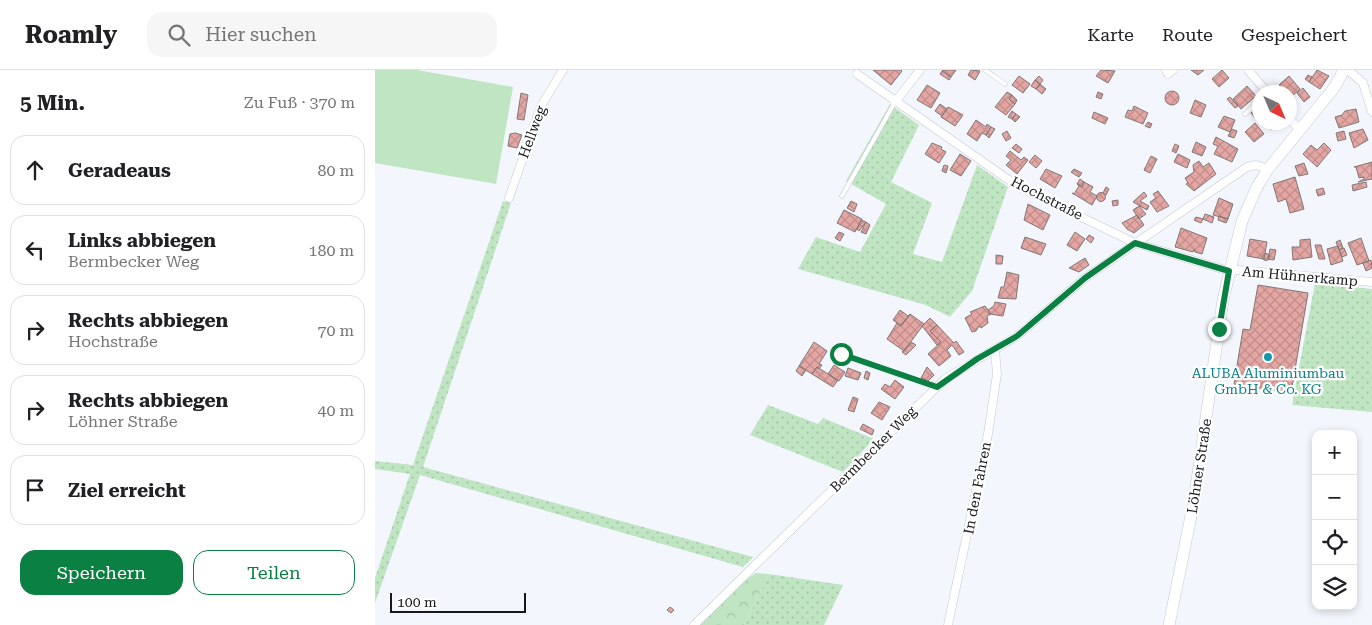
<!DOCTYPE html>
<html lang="de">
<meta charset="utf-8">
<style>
:root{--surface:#fff;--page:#f6f6f6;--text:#202124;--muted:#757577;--line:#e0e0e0;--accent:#0b8043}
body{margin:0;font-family:"Roboto Serif",serif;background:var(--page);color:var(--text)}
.controls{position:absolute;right:15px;bottom:15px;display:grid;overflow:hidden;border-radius:10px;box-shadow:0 2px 8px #0003}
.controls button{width:45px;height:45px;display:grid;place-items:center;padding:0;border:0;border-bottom:1px solid var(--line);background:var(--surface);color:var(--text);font:25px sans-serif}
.compass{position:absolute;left:877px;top:15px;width:45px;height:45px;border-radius:50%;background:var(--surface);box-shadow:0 2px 8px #0003;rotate:136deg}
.scale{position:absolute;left:15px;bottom:12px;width:136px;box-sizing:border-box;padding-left:5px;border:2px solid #16181b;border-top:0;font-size:14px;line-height:18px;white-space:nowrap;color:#16181b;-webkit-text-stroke:4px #fff;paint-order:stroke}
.stop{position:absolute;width:15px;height:15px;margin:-11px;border:4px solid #0b8043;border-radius:50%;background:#fff}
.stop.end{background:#0b8043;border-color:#fff;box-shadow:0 1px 5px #0008}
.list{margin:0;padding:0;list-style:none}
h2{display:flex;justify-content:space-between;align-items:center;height:65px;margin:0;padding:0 20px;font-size:21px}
h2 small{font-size:16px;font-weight:400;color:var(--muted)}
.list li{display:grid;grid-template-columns:32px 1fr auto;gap:15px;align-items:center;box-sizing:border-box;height:70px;margin:0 10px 10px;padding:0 10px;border:1px solid var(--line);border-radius:15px}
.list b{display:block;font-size:19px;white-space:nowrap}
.list p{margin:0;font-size:16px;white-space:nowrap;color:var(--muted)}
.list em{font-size:16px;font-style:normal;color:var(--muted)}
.actions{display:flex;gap:10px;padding:15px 20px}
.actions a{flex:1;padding:11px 0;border:1px solid var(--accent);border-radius:15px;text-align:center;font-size:18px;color:var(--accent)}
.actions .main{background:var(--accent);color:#fff}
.icon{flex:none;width:28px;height:28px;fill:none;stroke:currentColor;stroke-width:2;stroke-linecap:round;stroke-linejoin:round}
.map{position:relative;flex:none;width:997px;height:555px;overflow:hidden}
header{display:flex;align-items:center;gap:30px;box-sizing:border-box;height:70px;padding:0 25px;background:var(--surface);border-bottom:1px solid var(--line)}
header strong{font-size:24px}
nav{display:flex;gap:28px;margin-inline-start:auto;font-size:18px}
.search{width:350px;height:45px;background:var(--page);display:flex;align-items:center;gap:12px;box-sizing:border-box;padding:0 18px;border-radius:15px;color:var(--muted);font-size:19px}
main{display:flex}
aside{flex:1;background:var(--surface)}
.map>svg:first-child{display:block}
</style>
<header>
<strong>Roamly</strong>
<div class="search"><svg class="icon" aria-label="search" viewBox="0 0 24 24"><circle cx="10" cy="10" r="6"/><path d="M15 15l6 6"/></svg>Hier suchen</div>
<nav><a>Karte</a><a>Route</a><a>Gespeichert</a></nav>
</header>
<main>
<aside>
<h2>5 Min.<small>Zu Fuß · 370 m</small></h2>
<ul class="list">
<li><svg class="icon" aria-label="ahead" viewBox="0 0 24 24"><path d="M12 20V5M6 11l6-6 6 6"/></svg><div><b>Geradeaus</b></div><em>80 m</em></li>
<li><svg class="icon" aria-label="left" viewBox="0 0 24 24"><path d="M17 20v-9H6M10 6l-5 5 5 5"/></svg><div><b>Links abbiegen</b><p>Bermbecker Weg</p></div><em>180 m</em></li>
<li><svg class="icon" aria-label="right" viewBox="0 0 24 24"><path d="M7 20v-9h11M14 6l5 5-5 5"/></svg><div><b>Rechts abbiegen</b><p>Hochstraße</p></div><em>70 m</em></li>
<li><svg class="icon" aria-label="right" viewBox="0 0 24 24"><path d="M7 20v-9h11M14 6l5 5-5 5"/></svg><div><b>Rechts abbiegen</b><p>Löhner Straße</p></div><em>40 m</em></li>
<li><svg class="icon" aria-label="arrive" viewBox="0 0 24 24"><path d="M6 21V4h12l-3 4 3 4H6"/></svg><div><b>Ziel erreicht</b></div></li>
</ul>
<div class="actions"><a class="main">Speichern</a><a>Teilen</a></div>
</aside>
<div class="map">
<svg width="997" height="555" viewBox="0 0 997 555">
<defs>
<pattern id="grass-dots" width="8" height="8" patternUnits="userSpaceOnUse" patternTransform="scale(1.25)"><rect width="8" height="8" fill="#c0e5c2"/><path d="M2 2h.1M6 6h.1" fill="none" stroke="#a4c4a6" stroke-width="1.8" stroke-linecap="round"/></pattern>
<pattern id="forest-crowns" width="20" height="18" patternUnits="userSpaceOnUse" patternTransform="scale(1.25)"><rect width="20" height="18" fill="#c0e5c2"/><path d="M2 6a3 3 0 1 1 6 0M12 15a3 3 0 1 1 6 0" fill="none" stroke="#a4c4a6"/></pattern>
<pattern id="building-cross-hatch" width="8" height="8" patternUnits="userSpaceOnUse" patternTransform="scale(1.25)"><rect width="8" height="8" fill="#e3a6a2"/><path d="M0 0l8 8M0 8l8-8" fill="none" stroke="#c28e8b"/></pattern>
</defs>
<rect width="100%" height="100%" fill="#f3f6fd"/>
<!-- grass -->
<path fill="url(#grass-dots)" d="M515 34 544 55 516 112 557 133 538 184 567 192 602 95 633 117 597 221 575 247 551 235 423 199 441 167 485 182 511 134 471 111Z
M128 131 136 133 48 397 378 487 368 497 45 405 0 533V508L35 404 0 399V391L38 395Z
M940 213 997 219V342L917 335Z
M393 335 443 354 448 348 499 369 468 402 375 365Z
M394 504 468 515 449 555H369Z"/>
<!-- forest -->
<path fill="url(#forest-crowns)" d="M381 503 394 504 369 555H325L368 512Z"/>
<!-- pitch -->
<path fill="#c0e5c2" d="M0 0H42L138 17 121 114 0 93Z"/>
<!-- building -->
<path fill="url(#building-cross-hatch)" stroke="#837776" d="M498 0H526L527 1 516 15Z
M567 0H581L576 7Z
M596 0 605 1 600 10 593 5Z
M726 0 740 1 733 13 721 6Z
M816 0H829L823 5Z
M847 0 854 8 844 17 837 9Z
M942 0 954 6 945 19 934 12Z
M567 1 576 7 574 10 565 4Z
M933 5 937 7 934 12 930 9Z
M644 6 655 14 648 23 637 15Z
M664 6 668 10 665 14 660 10Z
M914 6 925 19 915 28 914 22H911L904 15Z
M660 10 665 14 661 19 656 16Z
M665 14 671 19 667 24 661 19Z
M552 15 565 23 556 38 542 30Z
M872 16 881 26 866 39 858 29Z
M928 18 935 27 929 32 922 23Z
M790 28a7 7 0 1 1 14 0a7 7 0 1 1-14 0Z
M632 22 637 25 634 29 640 34 631 45 620 37Z
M723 22 728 24 726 29 721 27Z
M146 23 153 25 149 50 142 49Z
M637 25 642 30 640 34 634 29Z
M855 27 863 36 860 38 852 29Z
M820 30 831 35 826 47 815 43Z
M565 34 572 39 567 46 560 41Z
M759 36 773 43 768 54 750 47 753 40 757 41Z
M573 37 588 45 580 56 566 47Z
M981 39 984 52 964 58 960 47 967 45 970 41Z
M879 40 884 47V52L876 43Z
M637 41 641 44 637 49 633 47Z
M719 42 733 48 730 54 717 48Z
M641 44 645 47 640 52 637 49Z
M849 46 860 50 855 62 843 57Z
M601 50 611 57 612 54 616 57 611 65 607 63 602 71 592 64Z
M773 52 777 54 775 58 770 56Z
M890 52H905V53L896 60Z
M880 53 889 64 879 72 870 62Z
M616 57 620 59 614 68 611 65Z
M857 59 862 61 859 68 853 66Z
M988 59 993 70 979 78 974 63Z
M632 61 636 68 631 71 627 64Z
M969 61 971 69 963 71 961 63Z
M140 63 147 65 142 78 133 76 135 64Z
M841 67 863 79 857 92 839 84 843 76 838 74Z
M821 72 831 77 827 86 817 82Z
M557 73 567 77 566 79 571 82 564 93 550 84Z
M949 73 956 80 942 97 928 84 936 75 942 80Z
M641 74 647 79 644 83 637 78Z
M800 74 804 76 801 83 797 81Z
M635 81 646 90 649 87 653 90 642 104 631 95 636 90 631 86Z
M585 84 596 91 586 106 575 100Z
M803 84 815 90 812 98 799 92Z
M660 85 667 91 661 98 654 92Z
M776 86 782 89 775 103 769 100Z
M824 91 828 97 834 93 841 104 819 121 811 114 813 113 810 108 819 102 818 95Z
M997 92V109L983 112 989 109V107L984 108 981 97H979Z
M929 93 933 104 924 106 920 96Z
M569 95 573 96 571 103 567 101Z
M671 99 687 106 680 118 665 109Z
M699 99 707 103 704 107 696 102Z
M920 107 929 139 915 143 911 129 903 132 898 114Z
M705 109 709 112 707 117 702 114Z
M709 112 718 117 715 122 722 126 717 135 697 123 699 124 704 116 702 114 707 117Z
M991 112 992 117 978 121 977 115Z
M731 117 734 119 731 125 728 123Z
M948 118 950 124 943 126 941 120Z
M783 121 794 136 782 142 775 132 781 128 778 124Z
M769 122 772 126 765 131 774 136 772 140 758 132Z
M721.5 127a4.5 4.5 0 1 1 9 0a4.5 4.5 0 1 1-9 0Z
M844 128 858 134 853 149 838 145Z
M743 130V135L738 136 737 131Z
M476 131 482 134 479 142 472 138Z
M653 134 675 145 668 160 649 150Z
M764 136 771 144 764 149 758 140Z
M469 140 487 149 480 162 462 153Z
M830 144 839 147 837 153 828 149Z
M762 145 769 155 759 163 752 159 747 153Z
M844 146 853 149 851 153 843 150Z
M821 147 828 149 826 153 819 150Z
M486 150 491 152 484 161 482 159Z
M491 152 495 155 491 164 486 162Z
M806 158 832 168 827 184 820 182 819 179 818 182 800 177Z
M464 162 469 164 465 171 460 168Z
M700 162 710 169 702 181 692 175Z
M714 165 719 168 716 173 711 169Z
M650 167 671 174 666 185 646 178Z
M986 168 994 191 982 195 973 173Z
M875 169 892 172 889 189 872 186Z
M935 169 937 187 918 190 917 177H925V170Z
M965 170 968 178 964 180 961 172Z
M940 175H946L950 189H944Z
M963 176 968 191 956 195 952 179Z
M969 178 972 185 967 187 964 180Z
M895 179 901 180 899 190 893 189Z
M887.5 187a3.5 3.5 0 1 1 7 0a3.5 3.5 0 1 1-7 0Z
M621 185 628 186 627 194H621Z
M710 188 714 195 704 202 694 198Z
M996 190 997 198 991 201 988 193Z
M632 202 644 205 641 229 623 228 626 217H629Z
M883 215 933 223 916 323 859 314 868 259 875 260Z
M620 232 631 234 628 246 615 244 613 240 619 236Z
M610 236 616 244 612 246 613 253 606 258 604 256 601 261 597 262 590 248 597 244 595 242Z
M525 240 533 246 535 244 526 256 518 250Z
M535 244 549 254 529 281 512 269 522 253 526 256Z
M555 248 562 255 555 261 566 272 562 275 547 256Z
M562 255 579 273 581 271 589 282 584 285 577 275 572 280 576 286 564 296 553 284 566 272 555 261Z
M439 272 452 281 444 294 447 295 444 299 442 297 437 304 424 296Z
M536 272 541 275 531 285 527 282Z
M459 295 470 302 464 311 453 304Z
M424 296 431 300 427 306 421 301Z
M442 297 463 310 458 317 437 304Z
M552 297 559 305 553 311 546 308Z
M473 298 486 303 483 310 470 306Z
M491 301 495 303 493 310 489 308Z
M520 310 529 317 520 329 506 319 510 314 515 317Z
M478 327 483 329 479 342 473 340Z
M504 332 515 337 507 350 496 343Z
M488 354 499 360 497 365 485 359Z
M295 537 299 540 296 543 292 540Z"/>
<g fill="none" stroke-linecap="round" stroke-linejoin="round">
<!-- lane casing -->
<g stroke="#c4c8d3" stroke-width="5">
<path id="lane" d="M610 0 630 14
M870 44 884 31
M467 126 520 32
M466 284 562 317"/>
</g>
<!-- street casing -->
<g stroke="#c4c8d3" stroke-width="9">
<path id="street" d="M791 0 793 4 798 0
M873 0 892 22
M973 0 988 13 997 42
M482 4 644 117 760 173 854 201 863 200 997 212
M520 32 545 0
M914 48 925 60
M134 128 166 36 188 0
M319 555 570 309 642 266 710 208 872 97 881 95 893 99
M573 555 613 364 622 304 620 280"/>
</g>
<!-- secondary casing -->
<g stroke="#c4c8d3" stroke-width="12">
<path id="secondary" d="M794 555 819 431 848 230 867 151 882 117 893 99 959 18 969 0"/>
</g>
<!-- lane -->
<use href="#lane" stroke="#fff" stroke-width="4"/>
<!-- street -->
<use href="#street" stroke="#fff" stroke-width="8"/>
<!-- secondary -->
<use href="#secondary" stroke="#fff" stroke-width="11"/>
</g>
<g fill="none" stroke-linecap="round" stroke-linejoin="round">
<!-- route -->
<path stroke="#0b8043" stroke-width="6" d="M466 284 562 317 602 289 642 266 710 208 760 173 854 201 844 259"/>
</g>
<!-- markers -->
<circle fill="#0f9aa8" stroke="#fff" stroke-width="2" cx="893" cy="287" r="5"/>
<g text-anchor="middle" stroke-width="4.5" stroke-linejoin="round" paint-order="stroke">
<!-- street labels -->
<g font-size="14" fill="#16181b" stroke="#fff">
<text transform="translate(157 62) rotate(-70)" y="5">Hellweg</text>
<text transform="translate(672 128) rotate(27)" y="5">Hochstraße</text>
<text transform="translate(925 206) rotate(5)" y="5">Am Hühnerkamp</text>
<text transform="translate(498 379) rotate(-45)" y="5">Bermbecker Weg</text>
<text transform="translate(824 396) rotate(-81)" y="5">Löhner Straße</text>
<text transform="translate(602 418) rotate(-79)" y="5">In den Fahren</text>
</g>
<!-- culture labels -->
<g font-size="14" fill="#0d838f" stroke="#fff">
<text x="893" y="308">ALUBA Aluminiumbau<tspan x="893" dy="16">GmbH &amp; Co. KG</tspan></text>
</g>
</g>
</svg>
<div class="controls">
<button>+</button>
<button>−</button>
<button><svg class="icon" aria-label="locate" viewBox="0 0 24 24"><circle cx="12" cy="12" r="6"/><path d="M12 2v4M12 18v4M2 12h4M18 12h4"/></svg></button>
<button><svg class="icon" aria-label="layers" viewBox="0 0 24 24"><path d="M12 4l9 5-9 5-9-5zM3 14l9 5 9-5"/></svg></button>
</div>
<svg class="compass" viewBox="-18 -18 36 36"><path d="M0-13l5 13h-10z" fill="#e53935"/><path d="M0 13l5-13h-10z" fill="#757577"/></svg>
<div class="scale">100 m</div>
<div class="stop" style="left:466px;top:284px"></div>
<div class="stop end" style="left:844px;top:259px"></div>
</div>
</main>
